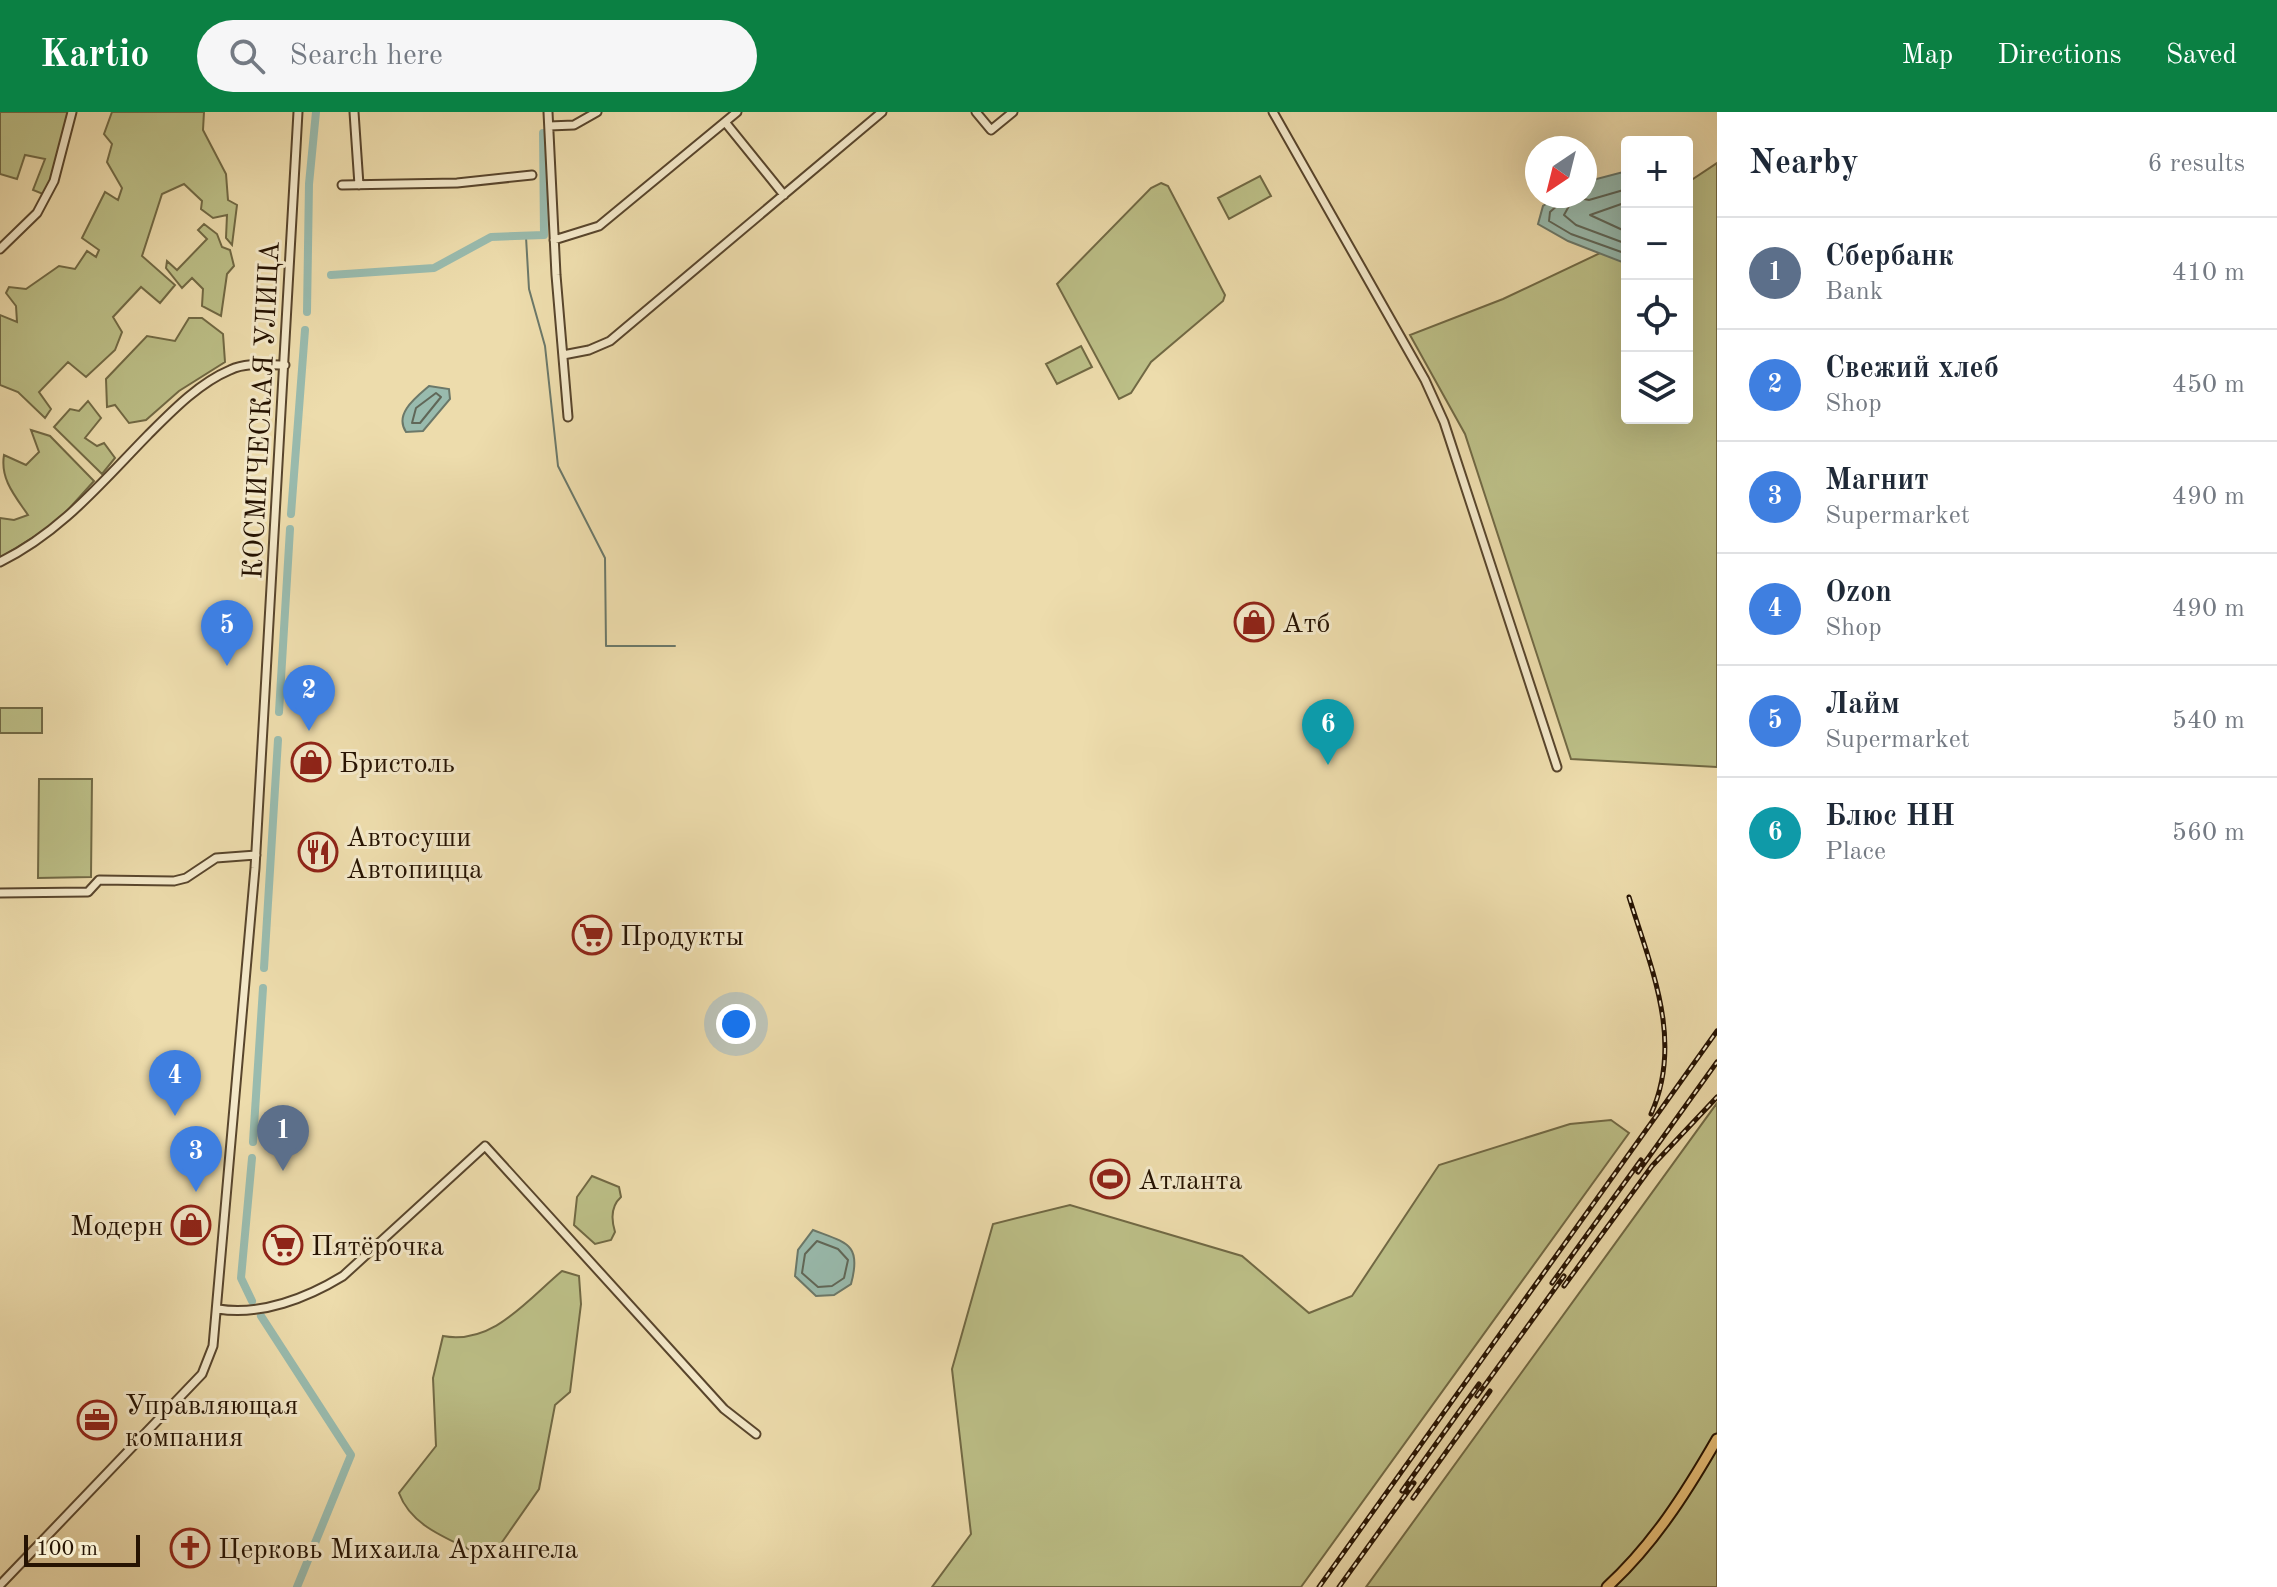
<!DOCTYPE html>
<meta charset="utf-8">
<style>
:root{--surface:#fff;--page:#f6f6f7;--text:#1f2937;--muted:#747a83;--line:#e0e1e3;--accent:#0b8043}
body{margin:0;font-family:"Old Standard TT",serif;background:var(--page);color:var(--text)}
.controls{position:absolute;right:24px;top:24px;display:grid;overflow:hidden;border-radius:8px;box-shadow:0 8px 32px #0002}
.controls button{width:72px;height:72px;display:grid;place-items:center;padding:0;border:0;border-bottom:2px solid var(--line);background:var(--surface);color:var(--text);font:40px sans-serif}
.compass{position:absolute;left:1525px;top:24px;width:72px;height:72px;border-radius:50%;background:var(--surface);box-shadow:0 8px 32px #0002;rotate:215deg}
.scale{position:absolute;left:24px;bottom:20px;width:116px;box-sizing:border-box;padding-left:8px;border:4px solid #261302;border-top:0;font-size:22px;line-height:28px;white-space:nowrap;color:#261302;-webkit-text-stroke:6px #f3e8c9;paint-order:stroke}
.you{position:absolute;left:736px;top:912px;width:28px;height:28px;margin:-20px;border:6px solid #fff;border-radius:50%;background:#1a73e8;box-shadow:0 0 0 12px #1a73e833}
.badge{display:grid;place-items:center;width:52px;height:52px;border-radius:50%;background:var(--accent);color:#fff;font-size:26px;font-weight:700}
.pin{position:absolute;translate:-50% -66px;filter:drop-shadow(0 2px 4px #0008)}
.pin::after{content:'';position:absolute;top:42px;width:28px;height:24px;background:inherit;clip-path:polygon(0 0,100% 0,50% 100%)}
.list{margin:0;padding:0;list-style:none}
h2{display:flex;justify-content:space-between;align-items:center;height:104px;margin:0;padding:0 32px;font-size:34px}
h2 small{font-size:26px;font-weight:400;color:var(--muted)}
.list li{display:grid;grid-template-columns:52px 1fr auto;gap:24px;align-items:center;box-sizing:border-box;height:112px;padding:0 32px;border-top:2px solid var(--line)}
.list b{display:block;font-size:30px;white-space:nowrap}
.list p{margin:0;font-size:26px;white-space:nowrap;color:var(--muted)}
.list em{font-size:26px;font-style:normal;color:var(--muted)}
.icon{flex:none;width:44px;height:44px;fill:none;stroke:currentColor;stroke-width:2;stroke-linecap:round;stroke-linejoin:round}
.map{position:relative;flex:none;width:1717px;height:1475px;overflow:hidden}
header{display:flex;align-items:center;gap:48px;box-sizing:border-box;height:112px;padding:0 40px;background:var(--accent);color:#fff}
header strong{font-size:38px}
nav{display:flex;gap:44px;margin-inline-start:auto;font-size:28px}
.search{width:560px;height:72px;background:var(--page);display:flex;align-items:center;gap:20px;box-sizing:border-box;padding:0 28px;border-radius:44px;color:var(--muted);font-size:30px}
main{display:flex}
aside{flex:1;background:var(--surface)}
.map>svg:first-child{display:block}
</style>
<header>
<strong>Kartio</strong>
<div class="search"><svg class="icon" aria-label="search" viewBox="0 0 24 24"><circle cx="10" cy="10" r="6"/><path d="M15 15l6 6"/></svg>Search here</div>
<nav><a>Map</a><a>Directions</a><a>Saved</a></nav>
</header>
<main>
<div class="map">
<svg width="1717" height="1475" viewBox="0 0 1717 1475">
<rect width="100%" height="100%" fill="#eddcac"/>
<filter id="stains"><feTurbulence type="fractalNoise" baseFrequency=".0025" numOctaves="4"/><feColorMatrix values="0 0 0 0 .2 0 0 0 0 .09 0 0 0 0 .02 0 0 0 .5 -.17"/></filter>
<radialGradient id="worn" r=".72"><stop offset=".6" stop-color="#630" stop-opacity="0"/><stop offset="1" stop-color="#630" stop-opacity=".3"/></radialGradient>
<!-- green -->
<path fill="#bcbf87" stroke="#716944" stroke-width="2" d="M0 0H69L52 65 43 82 33 78 45 47 25 43 17 67 0 62Z
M112 0H204L203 18 226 62 228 88 237 93 232 133 226 126 227 103 213 106 201 97 202 89 184 72 162 82 142 144 175 173 160 191 141 175 113 205 122 220 115 238 86 265 68 250 39 280 51 297 45 306 18 280 0 273V203L17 210 16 194 6 181 9 175 26 177 59 154 75 157 87 139 96 145 99 138 82 126 105 80 118 88 122 76 107 50 112 32 104 22Z
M1717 51V655L1571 647 1465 322 1410 223 1503 187 1615 134 1627 123V306H1687V71Z
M1260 64 1271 84 1229 107 1218 86Z
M1161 71 1168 74 1225 183 1223 189 1151 250 1131 281 1119 287 1057 172 1151 76Z
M204 112 217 122 222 135 230 138 234 154 227 162 221 204 202 194 203 177 192 166 182 176 166 156 167 149 177 158 207 127 198 118Z
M189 206H202L223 222 225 250 179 279 146 308 129 311 115 293 107 295 106 267 147 224 175 229Z
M1081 234 1092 255 1057 272 1046 252Z
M88 289 101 306 85 326 97 334 104 331 115 346 102 362 54 315 70 297 79 299Z
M31 318 50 324 94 369 56 411 0 446V406L14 408 28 403C15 384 0 367 4 343L26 353 39 340Z
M0 596H42V621H0Z
M39 667H92L91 765 38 766Z
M1717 991V1475H1366Z
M1611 1008 1629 1021 1301 1475H932L971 1422 952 1257 993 1112 1070 1093 1242 1144 1309 1201 1352 1184 1439 1053 1570 1012Z
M592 1064 619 1075 621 1085C611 1094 611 1107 615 1120L611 1128 595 1132 574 1113 577 1085Z
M562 1159 579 1164 581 1192 570 1280 555 1293 539 1377 500 1433 477 1441C447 1426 411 1414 399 1381L436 1334 433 1266 443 1224C493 1233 526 1189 562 1159Z"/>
<!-- water -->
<path fill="#99bbae" stroke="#6b7869" stroke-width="2" d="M1627 59V148L1622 150 1568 129 1538 112 1543 94 1558 84H1585V70Z
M429 274 449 277 450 287 423 319 406 320C394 302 415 286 429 274Z
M813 1118C847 1131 862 1132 851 1172L834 1183 816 1184 795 1164 798 1138Z"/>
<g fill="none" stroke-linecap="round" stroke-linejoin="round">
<!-- shore -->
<path stroke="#606758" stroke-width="2" d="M1627 77 1589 88 1574 85 1564 103 1576 113 1627 132
M1561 84 1559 92 1550 100 1549 109 1571 122 1627 142
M1627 90 1590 103 1627 120
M436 281 441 285 420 311H412L416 296Z
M817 1129 838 1137 848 1148 844 1166 832 1174 818 1175 802 1161 805 1142Z"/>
<!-- stream -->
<path stroke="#6b7869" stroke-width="2" d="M526 125 529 177 545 234 558 354 605 446 606 534H675"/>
<!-- canal -->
<path stroke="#99bbae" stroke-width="8" d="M331 163 434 156 491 125 544 123 543 21
M307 200 309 72 316 0
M291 402 305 218
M279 600 290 417
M264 856 278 628
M253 1030 263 876
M252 1189 241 1166 252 1046
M261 1204 351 1343 297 1475"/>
<!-- minor casing -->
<g stroke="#58452c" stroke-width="11">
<path id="minor" d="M354 0 359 73
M548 0 556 163 568 305
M976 0 991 18 1013 0
M1273 0 1425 268 1444 310 1557 655
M725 10 784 83
M549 14 574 13 597 0
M342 73 457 71 532 63
M554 128 599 114 737 0
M0 137 37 101 54 69 72 0
M563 243 589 238 610 229 882 0
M0 450C60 421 102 370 148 323 172 299 199 271 230 258 247 250 266 253 285 253
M0 781 88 780 99 768 174 769 186 766 216 746 256 743
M218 1197C261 1204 307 1186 343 1164L485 1034 724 1297 756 1322
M0 1473 202 1262 213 1234 255 756 298 0"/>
</g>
<!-- major casing -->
<g stroke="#261302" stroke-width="13">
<path id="major" d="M1607 1475C1653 1433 1686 1381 1717 1327"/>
</g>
<!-- minor -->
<use href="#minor" stroke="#f3e8c9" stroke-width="7"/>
<!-- major -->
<use href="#major" stroke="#e6be76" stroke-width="9"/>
<!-- rail casing -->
<g stroke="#261302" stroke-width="5">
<path id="rail" d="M1629 785C1651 856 1684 929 1651 1002
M1638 1060 1717 950
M1552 1171 1641 1048
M1564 1174 1652 1054 1717 985
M1477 1284 1564 1164
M1402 1379 1479 1272
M1413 1386 1490 1279
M1319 1475 1717 919
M1339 1475 1414 1371"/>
</g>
<!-- rail -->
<use href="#rail" stroke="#f3e8c9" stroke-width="2" stroke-dasharray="6" stroke-linecap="butt"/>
</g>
<!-- icons -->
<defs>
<g id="shop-ring" transform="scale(2)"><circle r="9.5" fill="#f3e8c9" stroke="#8f2418" stroke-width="1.5"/><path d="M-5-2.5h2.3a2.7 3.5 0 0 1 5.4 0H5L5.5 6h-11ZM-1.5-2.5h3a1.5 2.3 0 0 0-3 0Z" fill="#8f2418"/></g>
<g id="restaurant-ring" transform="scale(2)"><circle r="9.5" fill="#f3e8c9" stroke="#8f2418" stroke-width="1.5"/><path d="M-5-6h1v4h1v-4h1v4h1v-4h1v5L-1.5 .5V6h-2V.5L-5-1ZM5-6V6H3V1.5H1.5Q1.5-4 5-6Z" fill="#8f2418"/></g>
<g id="supermarket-ring" transform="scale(2)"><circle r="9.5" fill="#f3e8c9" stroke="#8f2418" stroke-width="1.5"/><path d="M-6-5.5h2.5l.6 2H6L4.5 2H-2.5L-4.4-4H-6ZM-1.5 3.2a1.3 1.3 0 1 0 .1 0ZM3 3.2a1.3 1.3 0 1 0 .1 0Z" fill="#8f2418"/></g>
<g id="stadium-ring" transform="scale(2)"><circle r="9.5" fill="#f3e8c9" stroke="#8f2418" stroke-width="1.5"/><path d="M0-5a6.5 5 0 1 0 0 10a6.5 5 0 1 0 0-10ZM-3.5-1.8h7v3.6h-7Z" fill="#8f2418"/></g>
<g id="office-ring" transform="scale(2)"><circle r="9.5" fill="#f3e8c9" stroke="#8f2418" stroke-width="1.5"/><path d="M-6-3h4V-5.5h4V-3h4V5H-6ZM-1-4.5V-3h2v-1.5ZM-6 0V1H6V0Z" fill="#8f2418"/></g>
<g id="church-ring" transform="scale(2)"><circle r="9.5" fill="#f3e8c9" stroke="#8f2418" stroke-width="1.5"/><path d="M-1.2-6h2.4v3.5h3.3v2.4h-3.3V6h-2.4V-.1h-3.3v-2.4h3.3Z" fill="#8f2418"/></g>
</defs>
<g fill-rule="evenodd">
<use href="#shop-ring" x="1254" y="510"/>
<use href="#shop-ring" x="311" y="650"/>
<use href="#restaurant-ring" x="318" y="740"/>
<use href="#supermarket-ring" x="592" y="823"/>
<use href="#stadium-ring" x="1110" y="1067"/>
<use href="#shop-ring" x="191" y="1113"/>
<use href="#supermarket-ring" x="283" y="1133"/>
<use href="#office-ring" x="97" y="1308"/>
<use href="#church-ring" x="190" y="1436"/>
</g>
<g text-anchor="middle" stroke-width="6" stroke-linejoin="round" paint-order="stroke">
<!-- street labels -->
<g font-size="28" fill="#261302" stroke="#f3e8c9">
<text transform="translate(260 298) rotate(-87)" y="10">КОСМИЧЕСКАЯ УЛИЦА</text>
</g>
<!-- poi labels -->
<g font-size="28" fill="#261302" stroke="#f3e8c9" text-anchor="start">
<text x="1282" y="520">Атб</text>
<text x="339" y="660">Бристоль</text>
<text x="346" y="734">Автосуши<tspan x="346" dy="32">Автопицца</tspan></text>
<text x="620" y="833">Продукты</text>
<text x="1138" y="1077">Атланта</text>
<text x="163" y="1123" text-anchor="end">Модерн</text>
<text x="311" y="1143">Пятёрочка</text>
<text x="125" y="1302">Управляющая<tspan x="125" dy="32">компания</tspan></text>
<text x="218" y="1446">Церковь Михаила Архангела</text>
</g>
</g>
<rect width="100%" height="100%" filter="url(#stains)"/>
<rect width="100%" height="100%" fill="url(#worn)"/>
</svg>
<div class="controls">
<button>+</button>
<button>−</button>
<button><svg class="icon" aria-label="locate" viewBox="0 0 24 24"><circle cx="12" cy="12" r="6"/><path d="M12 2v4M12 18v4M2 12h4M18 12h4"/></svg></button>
<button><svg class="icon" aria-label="layers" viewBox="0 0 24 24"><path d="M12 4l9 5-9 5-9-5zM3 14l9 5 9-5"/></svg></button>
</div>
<svg class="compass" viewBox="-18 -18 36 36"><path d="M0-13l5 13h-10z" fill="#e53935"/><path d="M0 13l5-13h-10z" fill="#747a83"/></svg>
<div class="scale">100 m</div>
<div class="you"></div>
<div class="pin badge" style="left:283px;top:1059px;background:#5c6f8a">1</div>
<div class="pin badge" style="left:309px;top:619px;background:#3f7fe0">2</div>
<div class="pin badge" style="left:196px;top:1080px;background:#3f7fe0">3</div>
<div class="pin badge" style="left:175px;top:1004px;background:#3f7fe0">4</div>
<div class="pin badge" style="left:227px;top:554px;background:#3f7fe0">5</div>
<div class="pin badge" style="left:1328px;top:653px;background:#0f9aa8">6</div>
</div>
<aside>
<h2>Nearby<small>6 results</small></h2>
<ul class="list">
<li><span class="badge" style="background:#5c6f8a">1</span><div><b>Сбербанк</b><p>Bank</p></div><em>410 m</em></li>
<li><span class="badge" style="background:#3f7fe0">2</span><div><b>Свежий хлеб</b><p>Shop</p></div><em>450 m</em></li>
<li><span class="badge" style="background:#3f7fe0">3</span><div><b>Магнит</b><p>Supermarket</p></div><em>490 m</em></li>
<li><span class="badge" style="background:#3f7fe0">4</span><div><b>Ozon</b><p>Shop</p></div><em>490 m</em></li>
<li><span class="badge" style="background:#3f7fe0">5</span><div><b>Лайм</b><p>Supermarket</p></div><em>540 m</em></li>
<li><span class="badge" style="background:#0f9aa8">6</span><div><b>Блюс НН</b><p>Place</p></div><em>560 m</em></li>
</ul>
</aside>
</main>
